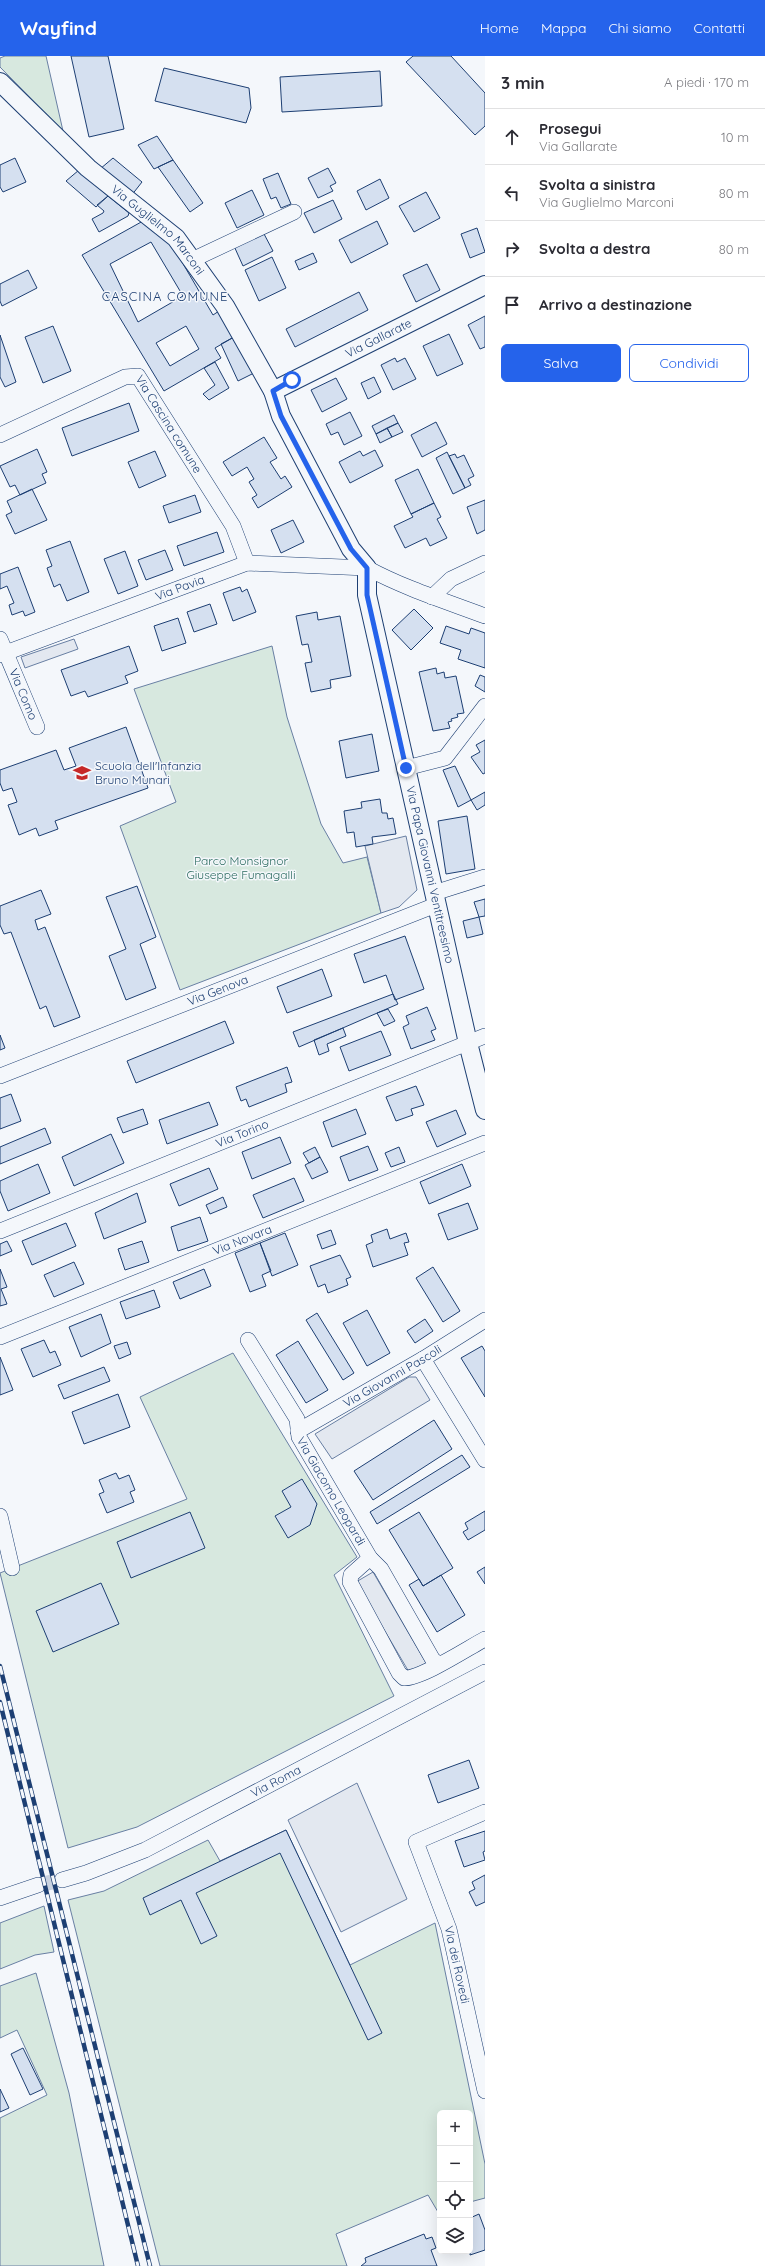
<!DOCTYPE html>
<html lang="it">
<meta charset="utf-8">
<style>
:root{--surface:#fff;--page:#f7f7f7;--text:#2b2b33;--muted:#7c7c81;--line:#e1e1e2;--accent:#2563eb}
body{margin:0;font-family:Quicksand,sans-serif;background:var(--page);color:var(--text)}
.controls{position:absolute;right:12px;bottom:12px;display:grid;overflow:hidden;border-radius:6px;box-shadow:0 4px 16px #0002}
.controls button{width:36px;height:36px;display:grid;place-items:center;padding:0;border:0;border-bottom:1px solid var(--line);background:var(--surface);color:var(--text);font:20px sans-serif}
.stop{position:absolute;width:12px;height:12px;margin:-9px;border:3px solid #2563eb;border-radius:50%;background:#fff}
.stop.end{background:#2563eb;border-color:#fff;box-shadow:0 1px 4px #0008}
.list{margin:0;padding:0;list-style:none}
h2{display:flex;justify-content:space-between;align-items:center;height:52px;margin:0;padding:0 16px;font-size:17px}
h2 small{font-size:13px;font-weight:400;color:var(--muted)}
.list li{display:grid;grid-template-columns:26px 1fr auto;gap:12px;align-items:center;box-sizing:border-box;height:56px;padding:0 16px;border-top:1px solid var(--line)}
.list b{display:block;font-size:15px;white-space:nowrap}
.list p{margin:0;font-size:13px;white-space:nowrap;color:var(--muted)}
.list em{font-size:13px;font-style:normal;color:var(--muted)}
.actions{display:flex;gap:8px;padding:12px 16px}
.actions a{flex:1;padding:9px 0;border:1px solid var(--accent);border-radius:6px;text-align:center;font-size:14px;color:var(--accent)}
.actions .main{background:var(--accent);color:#fff}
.icon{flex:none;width:22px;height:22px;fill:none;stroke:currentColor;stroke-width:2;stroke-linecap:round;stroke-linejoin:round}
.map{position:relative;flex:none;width:485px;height:2210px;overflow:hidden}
header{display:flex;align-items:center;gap:24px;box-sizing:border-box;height:56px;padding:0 20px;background:var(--accent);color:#fff}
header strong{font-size:19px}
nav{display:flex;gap:22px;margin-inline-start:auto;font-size:14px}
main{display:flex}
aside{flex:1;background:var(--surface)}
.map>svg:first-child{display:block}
</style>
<header>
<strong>Wayfind</strong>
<nav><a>Home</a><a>Mappa</a><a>Chi siamo</a><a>Contatti</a></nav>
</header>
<main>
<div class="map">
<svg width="485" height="2210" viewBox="0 0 485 2210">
<rect width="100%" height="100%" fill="#f4f7fb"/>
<!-- green -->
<path fill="#d7e8df" stroke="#687fa3" d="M5 0H46L63 75 0 11V2Z
M272 590 287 661 321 768 343 807 367 801 381 857 180 934 120 770 176 746 134 633Z
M233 1297 357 1501 334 1519 394 1640 137 1771 68 1792 0 1517 187 1443 140 1341Z
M286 1774 350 1909 435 1867 485 2108V2142L470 2146V2057H440V2156H438L428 2139 336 2178 347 2210H160L68 1844 104 1835 208 1784 220 1805Z
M44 1850 54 1896 35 1899 0 1913V1867Z
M36 1917 69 2037 104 2210H0V2062L47 2039 17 1974 0 1982V1930Z"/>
<!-- parking -->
<path fill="#e3e8f0" stroke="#687fa3" d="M74 583 78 593 25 612 21 601Z
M406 780 417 834 399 851 381 857 365 790Z
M409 1321H416L430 1344 332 1403 315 1378Z
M373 1516 426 1607 409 1616 356 1526Z
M357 1727 407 1843 341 1876 288 1764Z"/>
<!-- building -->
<path fill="#d5e0f0" stroke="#1d3f73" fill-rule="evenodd" d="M71 0H108L124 73 89 81Z
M413 0H451L485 37V70L475 79 406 6Z
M164 12 249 32 251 52 246 67 155 45Z
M380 15 382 50 282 56 280 21Z
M157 80 173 104 154 113 138 89Z
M15 102 26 126 3 136 0 131V109Z
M113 102 142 126 131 140 100 113Z
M173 104 203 147 190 156 158 111Z
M328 112 336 127 330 130 333 135 318 142 308 122Z
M79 114 108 140 96 151 66 125Z
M278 117 291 148 281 152 276 141 271 143 263 123Z
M380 123 389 142 366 154 357 135Z
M252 134 264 159 237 172 225 147Z
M426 136 440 162 414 176 399 150Z
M108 140 129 157 128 160 99 176 92 163 103 157 104 155 97 149Z
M333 144 342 163 314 177 304 157Z
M143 165 168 182 213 259 222 253 234 281 215 292 221 302 164 335 82 199ZM151 186 183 240 138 266 110 208ZM186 270 199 293 170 310 156 287Z
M377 165 388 188 351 207 339 184Z
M477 172 485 196 470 202 461 178Z
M263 176 273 195 243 210 234 190Z
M313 197 317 206 299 214 295 205Z
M272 201 286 232 259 245 245 214Z
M427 208 440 234 416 246 403 219Z
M28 214 37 232 2 250 0 245V228Z
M359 236 368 254 295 291 286 273Z
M485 260V291L480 293 468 269Z
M53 270 71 315 43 327 25 281Z
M449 278 463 308 437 320 423 290Z
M0 279 16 326 5 331 0 321Z
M234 281 254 317 238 325 221 288Z
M395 302 397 306 405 302 416 323 393 334 381 309Z
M215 306 229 332 209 344 203 338 215 329 204 312Z
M374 321 381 336 368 343 361 327Z
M336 322 347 343 322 356 311 334Z
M129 347 139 375 72 400 62 372Z
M350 356 362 380 344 389 338 376 331 379 326 368Z
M394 359 398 367 376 378 372 370Z
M436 366 447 388 422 401 411 379Z
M398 367 403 376 392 381 387 372Z
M387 372 392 381 380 387 376 378Z
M264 381 277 402 270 406 281 423 285 420 292 431 258 452 252 442 257 439 249 426 254 423 247 411 232 420 223 406Z
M37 393 47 416 42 418 46 427 20 439 15 429 10 431 0 410Z
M375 394 383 410 350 427 339 406 360 395 363 400Z
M155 395 166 420 139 432 128 406Z
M447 396 465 432 453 438 436 402Z
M455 398 457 402 464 399 474 420 468 423 471 429 465 432 449 400Z
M418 413 434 447 411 458 395 424Z
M32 433 47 464 15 478 6 459 12 456 7 445Z
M195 439 201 456 169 467 163 450Z
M485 444V474L477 478 467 451Z
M434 447 441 461 437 463 447 482 430 490 426 482 405 492 394 470 413 461 411 458Z
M293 464 304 486 281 497 271 474Z
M217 476 224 496 184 510 177 490Z
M70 485 89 536 67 545 60 528 54 531 47 512 52 510 46 494Z
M165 494 173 514 146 524 138 504Z
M125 495 138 530 118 538 104 503Z
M18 511 35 556 25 560 23 555 12 559 9 549 14 547 7 530 0 533V518Z
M240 531 242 536 247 533 256 556 233 565 223 537Z
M210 548 217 568 194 576 187 556Z
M414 553 433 572 411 594 392 574Z
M317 556 318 564 340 560 351 620 330 624 331 632 311 636 305 607 312 606 308 588 302 589 296 560Z
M178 562 186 587 162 595 154 570Z
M446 570 469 578 471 572 485 577V612L458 603 461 594 440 587Z
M129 590 138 615 125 620 128 627 88 641 85 635 71 640 61 614Z
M436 612 437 618 444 616 445 622 456 620 464 657 457 658 458 661 451 663 452 665 448 666 450 672 433 675 419 616Z
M480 619 485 621V636L475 630Z
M126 671 148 732 55 765 58 773 39 780 36 772 19 779 8 749 17 746 12 732 3 735 0 727V714L56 694 64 714 76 710 69 692Z
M372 678 379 715 346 722 339 685Z
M485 684V717L483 718 471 701 480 696 476 689Z
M455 710 471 744 458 751 443 714Z
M485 736V749L477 754 471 744Z
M380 743 382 757H387L388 763 393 762 396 778 372 781 373 788 356 791 354 776 347 777 344 755 362 752 361 746Z
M467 760 475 813 446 818 438 765Z
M137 830 156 881 140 888 156 932 126 944 109 900 126 893 106 841Z
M41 834 51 858 35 864 38 874 45 871 80 961 54 971 46 950 40 953 11 876 4 878 0 869V850Z
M485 843V860L479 861 474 846Z
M479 861 483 878 467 882 463 865Z
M405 880 424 933 395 944 386 919 364 927 354 898Z
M322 913 332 940 287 957 277 931Z
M393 938 398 948 299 991 293 976Z
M427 951 436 973 431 975 435 984 411 993 403 971 409 968 406 960Z
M388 953 395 965 384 970 377 957Z
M225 965 234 987 136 1027 127 1005Z
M343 972 346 980 327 988 329 995 319 999 314 984Z
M381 975 391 999 349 1015 340 991Z
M0 979 5 992 0 994Z
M287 1011 292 1026 285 1028 287 1036 249 1051 246 1043 241 1045 236 1031Z
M416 1030 424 1049 411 1053 413 1059 396 1065 386 1041Z
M11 1038 21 1065 0 1073V1042Z
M209 1046 218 1069 167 1088 159 1064Z
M143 1053 148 1068 123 1077 117 1062Z
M356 1053 366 1078 332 1091 323 1066Z
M456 1054 466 1078 437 1091 426 1066Z
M45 1072 51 1087 0 1108V1091Z
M111 1078 124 1107 74 1130 62 1101Z
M280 1081 291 1107 252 1123 242 1096Z
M368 1090 378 1114 349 1125 340 1101Z
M315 1091 320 1101 309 1107 303 1097Z
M399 1091 405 1106 391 1111 385 1097Z
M320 1101 328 1116 312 1123 305 1109Z
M38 1108 50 1137 8 1155 0 1135V1125Z
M462 1108 471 1130 429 1148 420 1126Z
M209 1112 218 1133 179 1150 170 1128Z
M294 1122 304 1145 263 1162 253 1139Z
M137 1137 146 1166 104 1183 95 1157Z
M223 1141 227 1151 210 1158 206 1149Z
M468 1147 478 1173 448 1184 438 1158Z
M200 1161 208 1185 178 1195 171 1171Z
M66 1167 76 1190 32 1209 22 1185Z
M387 1173 390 1183 406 1177 409 1186 404 1187 408 1199 373 1211 366 1189 373 1186 371 1179Z
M331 1174 336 1188 322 1193 317 1179Z
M285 1177 298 1209 272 1220 260 1187Z
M7 1185 12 1195 0 1200V1188Z
M142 1185 149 1206 125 1214 118 1193Z
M260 1187 271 1215 262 1219 266 1230 250 1236 235 1197Z
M340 1199 351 1221 346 1223 348 1229 328 1237 325 1228 318 1231 310 1210Z
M74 1206 84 1228 54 1241 44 1219Z
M433 1211 460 1255 443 1266 416 1222Z
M0 1213 7 1231 1 1233 7 1248 0 1250Z
M204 1213 211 1230 180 1243 173 1226Z
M154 1234 160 1251 126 1263 120 1246Z
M367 1254 390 1297 367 1310 343 1267Z
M317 1257 354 1317 343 1324 306 1264Z
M101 1258 111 1287 81 1301 69 1271Z
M425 1263 433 1275 415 1287 407 1275Z
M44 1284 50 1297 55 1295 61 1309 33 1321 21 1293Z
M298 1285 328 1334 306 1347 276 1299Z
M127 1286 131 1298 119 1303 114 1290Z
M482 1290 485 1295V1341L461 1302Z
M0 1301 13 1334 0 1339Z
M104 1311 110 1325 64 1343 58 1329Z
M118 1338 130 1371 84 1388 72 1356Z
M434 1364 452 1393 373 1444 354 1415Z
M462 1399 470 1411 377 1468 370 1456Z
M116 1417 119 1423 129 1419 135 1434 130 1436 134 1446 107 1457 99 1438 104 1436 99 1424Z
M302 1423 317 1448 310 1469 288 1482 275 1460 291 1451 282 1435Z
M485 1455V1474L468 1484 463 1476 468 1473 465 1467Z
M190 1456 205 1492 131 1522 117 1486Z
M419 1456 453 1512 423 1530 389 1474Z
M485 1511V1528L477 1516Z
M441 1519 465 1559 437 1576 409 1529 419 1523 423 1530Z
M101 1527 119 1568 53 1596 36 1555Z
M469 1704 479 1732 438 1747 428 1719Z
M286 1774 382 1977 368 1984 280 1797 196 1837 217 1880 201 1888 181 1844 150 1859 143 1842Z
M485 1775V1795L483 1796 485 1804 464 1811 455 1785Z
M485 1819V1846L476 1850 469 1836 475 1833 472 1826Z
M23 1992 43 2033 30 2039 11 1998Z
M0 2033 9 2052 0 2056Z
M479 2158 485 2174V2194L470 2199V2162Z
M424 2178 426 2183 432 2181 436 2192 431 2194 437 2210H361L366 2206 365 2202Z"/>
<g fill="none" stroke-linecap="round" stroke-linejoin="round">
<!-- minor-tunnel -->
<path stroke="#c9d2e0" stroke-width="15" stroke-dasharray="15 8" stroke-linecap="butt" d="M38 1829 62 1824"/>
<!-- minor casing -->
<g stroke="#1d3f73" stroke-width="16">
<g id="minor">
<path d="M192 204 294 156"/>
<path id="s1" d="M0 379 125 321 138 320 233 470 247 507"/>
<path d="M432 541 451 523 485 507"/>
<path id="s2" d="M0 583 37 671"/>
<path id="s3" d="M0 599 247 507 367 512C404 532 445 545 485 560"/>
<path d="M406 712 445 702 485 650"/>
<path d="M434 837 485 821"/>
<path id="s4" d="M0 1020 436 849"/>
<path id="s5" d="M0 1175 485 980"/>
<path id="s6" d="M0 1281 485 1087"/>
<path id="s7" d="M248 1284 297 1363 299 1381 370 1502"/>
<path d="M423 1303 485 1404"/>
<path id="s8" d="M298 1375 423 1303 485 1264"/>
<path d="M0 1460 12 1512"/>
<path d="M439 1608 433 1604 381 1513 370 1502 351 1519 350 1526 399 1617 404 1622C421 1623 468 1592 485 1583"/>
<path id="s9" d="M485 1756 416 1786 449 1873 485 2035"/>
<path id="s10" d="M62 1824 86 1817 145 1794 485 1616"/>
<path d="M0 1842 38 1829"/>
</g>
</g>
<!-- tertiary casing -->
<g stroke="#1d3f73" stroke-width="20">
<g id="tertiary">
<path id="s11" d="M0 26 88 112 176 182 225 250 273 335 281 360 351 493 367 512V539L468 987 485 1054"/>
<path id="s12" d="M273 335 485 229"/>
</g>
</g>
<!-- minor -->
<use href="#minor" stroke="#f4f7fb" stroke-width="15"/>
<!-- tertiary -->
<use href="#tertiary" stroke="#f4f7fb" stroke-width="18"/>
<!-- rail casing -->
<g stroke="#1d3f73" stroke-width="4.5">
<path id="rail" d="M0 1610 150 2210
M0 1646 138 2210"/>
</g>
<!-- rail -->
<use href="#rail" stroke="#f4f7fb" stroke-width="3" stroke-dasharray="9" stroke-linecap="butt"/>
</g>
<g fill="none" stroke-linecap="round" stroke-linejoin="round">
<!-- route -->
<path stroke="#2563eb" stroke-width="5" d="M292 324 273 335 281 360 351 493 367 512V539L406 712"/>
</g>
<!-- icons -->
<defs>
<g id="school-bare" transform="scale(1.38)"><path d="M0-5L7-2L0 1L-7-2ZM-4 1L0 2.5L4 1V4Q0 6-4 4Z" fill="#c62828" stroke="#f4f7fb" stroke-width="2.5" paint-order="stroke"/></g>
</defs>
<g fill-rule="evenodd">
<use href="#school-bare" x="82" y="717"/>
</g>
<g text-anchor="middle" stroke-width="3" stroke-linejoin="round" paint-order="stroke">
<!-- street labels -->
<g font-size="12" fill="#1d3f73" stroke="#f4f7fb">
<text dy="4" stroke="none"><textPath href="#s11" startOffset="217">Via Guglielmo Marconi</textPath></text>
<text dy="4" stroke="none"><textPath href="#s12" startOffset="118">Via Gallarate</textPath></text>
<text dy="4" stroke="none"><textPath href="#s1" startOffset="208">Via Cascina comune</textPath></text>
<text dy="4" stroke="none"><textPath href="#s3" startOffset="192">Via Pavia</textPath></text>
<text dy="4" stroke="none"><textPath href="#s2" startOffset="60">Via Como</textPath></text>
<text dy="4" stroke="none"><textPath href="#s11" startOffset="932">Via Papa Giovanni Ventitreesimo</textPath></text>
<text dy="4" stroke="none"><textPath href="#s4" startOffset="234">Via Genova</textPath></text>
<text dy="4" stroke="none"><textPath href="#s5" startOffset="261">Via Torino</textPath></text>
<text dy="4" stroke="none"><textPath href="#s6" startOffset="261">Via Novara</textPath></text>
<text dy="4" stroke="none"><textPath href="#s8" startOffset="109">Via Giovanni Pascoli</textPath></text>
<text dy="4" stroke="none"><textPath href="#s7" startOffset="174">Via Giacomo Leopardi</textPath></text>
<text dy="4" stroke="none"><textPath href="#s10" startOffset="236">Via Roma</textPath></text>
<text dy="4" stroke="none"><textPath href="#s9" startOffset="205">Via dei Rovedi</textPath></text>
</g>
<!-- poi labels -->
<g font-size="12" fill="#1d3f73" stroke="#f4f7fb" text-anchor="start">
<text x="95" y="714">Scuola dell'Infanzia<tspan x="95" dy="14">Bruno Munari</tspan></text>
</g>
<!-- park labels -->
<g font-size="12" fill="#2c6c60" stroke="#f4f7fb">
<text x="241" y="809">Parco Monsignor<tspan x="241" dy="14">Giuseppe Fumagalli</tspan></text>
</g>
<!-- neighbourhood labels -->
<g font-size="13" letter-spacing="1" fill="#1d3f73" stroke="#f4f7fb">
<text x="165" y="245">CASCINA COMUNE</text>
</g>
</g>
</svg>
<div class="controls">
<button>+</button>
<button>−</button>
<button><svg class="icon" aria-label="locate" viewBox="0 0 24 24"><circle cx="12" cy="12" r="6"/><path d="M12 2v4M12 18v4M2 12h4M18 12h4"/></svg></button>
<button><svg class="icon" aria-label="layers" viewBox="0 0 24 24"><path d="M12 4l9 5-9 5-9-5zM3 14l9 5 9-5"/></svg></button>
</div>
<div class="stop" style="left:292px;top:324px"></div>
<div class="stop end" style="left:406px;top:712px"></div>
</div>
<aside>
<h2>3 min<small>A piedi · 170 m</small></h2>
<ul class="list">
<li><svg class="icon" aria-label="ahead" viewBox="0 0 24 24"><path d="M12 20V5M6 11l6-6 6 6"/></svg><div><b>Prosegui</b><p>Via Gallarate</p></div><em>10 m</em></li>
<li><svg class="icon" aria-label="left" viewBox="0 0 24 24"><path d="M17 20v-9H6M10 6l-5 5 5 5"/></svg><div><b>Svolta a sinistra</b><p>Via Guglielmo Marconi</p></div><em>80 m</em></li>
<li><svg class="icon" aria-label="right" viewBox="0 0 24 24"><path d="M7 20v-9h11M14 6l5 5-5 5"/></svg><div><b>Svolta a destra</b></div><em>80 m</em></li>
<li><svg class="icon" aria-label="arrive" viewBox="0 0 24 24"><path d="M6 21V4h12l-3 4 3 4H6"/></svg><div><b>Arrivo a destinazione</b></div></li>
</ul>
<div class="actions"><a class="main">Salva</a><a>Condividi</a></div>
</aside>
</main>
